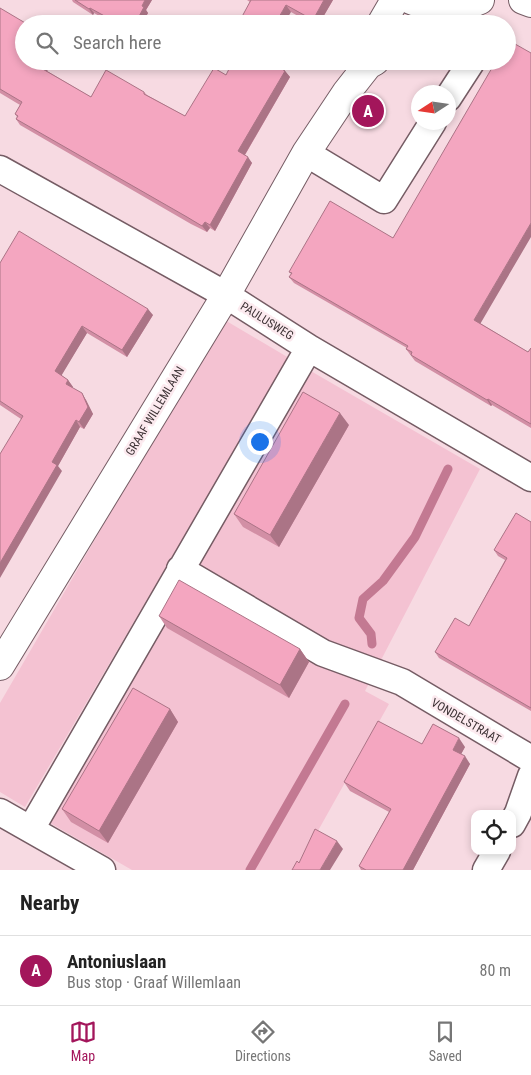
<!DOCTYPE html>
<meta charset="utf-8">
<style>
:root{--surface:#fff;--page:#f6f6f6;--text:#222;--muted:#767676;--line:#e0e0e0;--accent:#a3165b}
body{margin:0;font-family:"Roboto Condensed",sans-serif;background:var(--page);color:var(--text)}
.controls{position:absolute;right:15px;bottom:15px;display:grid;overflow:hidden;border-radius:10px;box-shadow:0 2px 8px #0003}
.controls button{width:45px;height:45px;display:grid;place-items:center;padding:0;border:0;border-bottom:1px solid var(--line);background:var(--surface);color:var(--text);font:25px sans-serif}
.compass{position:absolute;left:411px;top:85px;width:45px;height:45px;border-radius:50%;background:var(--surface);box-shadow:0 2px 8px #0003;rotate:258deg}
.you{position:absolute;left:259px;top:441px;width:18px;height:18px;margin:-12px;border:4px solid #fff;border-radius:50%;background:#1a73e8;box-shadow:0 0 0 8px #1a73e833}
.badge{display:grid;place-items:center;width:32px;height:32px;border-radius:50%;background:var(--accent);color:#fff;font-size:16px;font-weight:700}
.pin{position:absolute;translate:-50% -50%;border:2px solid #fff;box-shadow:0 1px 5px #0006}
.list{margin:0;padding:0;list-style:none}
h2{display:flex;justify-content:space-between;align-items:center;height:65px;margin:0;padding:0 20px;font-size:21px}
h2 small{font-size:16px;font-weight:400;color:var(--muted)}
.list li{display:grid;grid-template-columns:32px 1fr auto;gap:15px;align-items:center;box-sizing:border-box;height:70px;padding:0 20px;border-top:1px solid var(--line)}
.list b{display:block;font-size:19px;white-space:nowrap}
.list p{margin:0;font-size:16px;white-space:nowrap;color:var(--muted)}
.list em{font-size:16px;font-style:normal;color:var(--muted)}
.icon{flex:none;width:28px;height:28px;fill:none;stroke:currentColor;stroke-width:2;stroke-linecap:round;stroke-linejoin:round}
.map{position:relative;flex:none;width:531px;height:870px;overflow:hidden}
.search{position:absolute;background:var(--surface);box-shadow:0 2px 8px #0003;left:15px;right:15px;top:15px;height:55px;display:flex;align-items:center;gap:12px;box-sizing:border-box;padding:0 18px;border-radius:28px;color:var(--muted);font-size:19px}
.sheet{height:135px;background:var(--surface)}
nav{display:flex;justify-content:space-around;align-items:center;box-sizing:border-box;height:70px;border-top:1px solid var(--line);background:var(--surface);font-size:14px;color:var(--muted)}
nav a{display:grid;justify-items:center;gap:2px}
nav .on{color:var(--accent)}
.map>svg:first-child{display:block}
</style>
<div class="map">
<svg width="531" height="870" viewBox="0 0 531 870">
<rect width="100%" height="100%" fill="#f7dae2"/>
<!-- green -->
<path fill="#f4c2d2" d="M223 319 289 358 25 807 0 792V703Z
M309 370 480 469 365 691 389 704 296 870H132L43 819Z"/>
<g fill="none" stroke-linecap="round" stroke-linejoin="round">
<!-- stream -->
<path stroke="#c37992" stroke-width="9" d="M372 644 371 634 359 618 363 599 383 581 415 537 448 469
M250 870 345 704"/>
<!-- street casing -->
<g stroke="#755c64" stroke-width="29">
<path id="street" d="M448 98 472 61
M306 153 384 200 433 122
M0 169 226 295 309 348 531 478
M180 569 323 653 402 682 531 759
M0 812 102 870
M512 824 518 813 531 776
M31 829 309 348
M486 870 497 851"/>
</g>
<!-- secondary casing -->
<g stroke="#755c64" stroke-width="30">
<path id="secondary" d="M411 0C435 11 457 11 480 0
M523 0 531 3
M381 24 395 0
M0 666 226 295 306 153 346 93 368 65 375 61"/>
</g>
<!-- street -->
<use href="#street" stroke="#fff" stroke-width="26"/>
<!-- secondary -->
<use href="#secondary" stroke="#fff" stroke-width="28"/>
</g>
<!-- wall -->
<path fill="#d28fa5" d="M72 0H152L146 10 148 13 142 24H113L94 13 93 15 73 2Z
M247 0H333L319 24H312L291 12 250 2Z
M0 8 24 61H48L51 65 47 71 91 97 144 92 147 95 185 116 226 75 280 68 285 71 290 77 245 155 252 163 215 231 210 228 207 232 191 224 20 125 16 119 17 117 15 114 20 105 0 93Z
M0 263 153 315 127 357 87 333 61 375 68 380 73 387 72 388 86 400 93 414 84 429 80 427 58 466 62 471 21 419 0 405Z
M289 272 480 323 528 352 531 348V428L492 405 491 406 415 361 406 349 407 348 294 283 289 277 291 274Z
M349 425 279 547 243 527 234 514Z
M531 522V711L439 658 435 652 469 626 505 560 498 556 494 550Z
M159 616 300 649 309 662 289 698 167 628Z
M170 709 178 722 108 843 71 822 62 809Z
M422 744 465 747 461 754 470 764 413 870H361L359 866 389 812 350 791 344 782Z"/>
<!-- shaded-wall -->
<path fill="#ab7486" d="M145 0H152L146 10 148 13 142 24H135L142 6Z
M324 0H333L319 24H315L313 20Z
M286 5 291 12 284 24H275Z
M90 8 94 13 93 15 89 9Z
M44 61H48L51 65 45 74 41 68Z
M276 61H284L279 70 274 64Z
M285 71 290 77 243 158 238 151Z
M248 157 252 163 215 231 210 225Z
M205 222 210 228 207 232 202 226Z
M531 223V237L479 326 474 320Z
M148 309 153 315 127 357 122 350Z
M82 326 87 333 60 378 55 371Z
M68 380 73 387 70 391 66 384Z
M82 393 86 400 93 414 84 429 79 422Z
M488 399 492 405 491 406 487 400Z
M340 413 349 425 279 547 270 535Z
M76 420 80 427 58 466 62 471 0 578V563L52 462Z
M300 649 309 662 289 698 280 685Z
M170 709 178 722 108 843 99 831Z
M459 738 465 747 459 758 453 750Z
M465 756 470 764 413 870H403Z
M337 841 343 849 330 870H320Z"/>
<!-- building -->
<path fill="#f4a6c0" stroke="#ab7486" d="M75 0H145L142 6 144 7 135 24H119L90 8 89 9Z
M251 0H324L313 20 286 5 275 24H238Z
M0 8 27 24H24V42L22 44 24 45V61H44L41 68 91 97 106 70 144 92V94L185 116 214 68 226 75 233 61H276L274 64 285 71 238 151 248 157 210 225 205 222 202 226 187 217 16 119 18 116 15 114 22 102 0 89Z
M508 40 531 53V223L474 320 528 352 531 348V424L488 399 487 400 411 355 412 352 406 349 408 346 289 277 292 273 289 272 330 201 393 238 496 61H507V41Z
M19 231 148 309 122 350 82 326 55 371 68 380 66 384 82 393 88 407 79 422 76 420 52 462 57 465 0 563V454L23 416 0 401V263Z
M303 392 340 413 270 535 234 514Z
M516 513 531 522V708L435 652 455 618 469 626 507 558 494 550Z
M179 580 300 649 280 685 159 616Z
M133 688 170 709 99 831 62 809Z
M378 721 422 744 433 724 459 738 453 750 465 756 403 870H366L359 866 391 809 344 782Z
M315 829 337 841 320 870H292L297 861 299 863Z"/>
<g text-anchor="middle" stroke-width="5" stroke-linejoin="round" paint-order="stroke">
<!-- street labels -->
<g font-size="12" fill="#3e3336" stroke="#fceaef">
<text transform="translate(267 321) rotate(32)" y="4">PAULUSWEG</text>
<text transform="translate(155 411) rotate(-59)" y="4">GRAAF WILLEMLAAN</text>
<text transform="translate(466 721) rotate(30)" y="4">VONDELSTRAAT</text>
</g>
</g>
</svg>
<div class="controls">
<button><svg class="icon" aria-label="locate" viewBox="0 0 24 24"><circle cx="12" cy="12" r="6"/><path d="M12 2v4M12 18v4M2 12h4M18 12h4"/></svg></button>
</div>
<svg class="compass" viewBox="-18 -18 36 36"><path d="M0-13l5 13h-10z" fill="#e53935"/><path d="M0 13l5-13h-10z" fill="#767676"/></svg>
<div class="you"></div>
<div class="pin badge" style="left:368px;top:111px">A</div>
<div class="search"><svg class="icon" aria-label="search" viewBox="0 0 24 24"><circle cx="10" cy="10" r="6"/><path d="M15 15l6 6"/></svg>Search here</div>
</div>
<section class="sheet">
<h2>Nearby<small></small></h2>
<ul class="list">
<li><span class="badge">A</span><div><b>Antoniuslaan</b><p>Bus stop · Graaf Willemlaan</p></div><em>80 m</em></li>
</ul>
</section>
<nav>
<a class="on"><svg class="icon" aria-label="map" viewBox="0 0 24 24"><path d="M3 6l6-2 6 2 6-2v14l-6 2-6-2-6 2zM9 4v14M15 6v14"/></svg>Map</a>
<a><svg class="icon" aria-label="directions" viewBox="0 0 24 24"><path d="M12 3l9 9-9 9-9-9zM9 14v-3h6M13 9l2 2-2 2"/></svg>Directions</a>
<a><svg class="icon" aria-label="saved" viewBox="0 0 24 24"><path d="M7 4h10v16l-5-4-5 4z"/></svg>Saved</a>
</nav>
